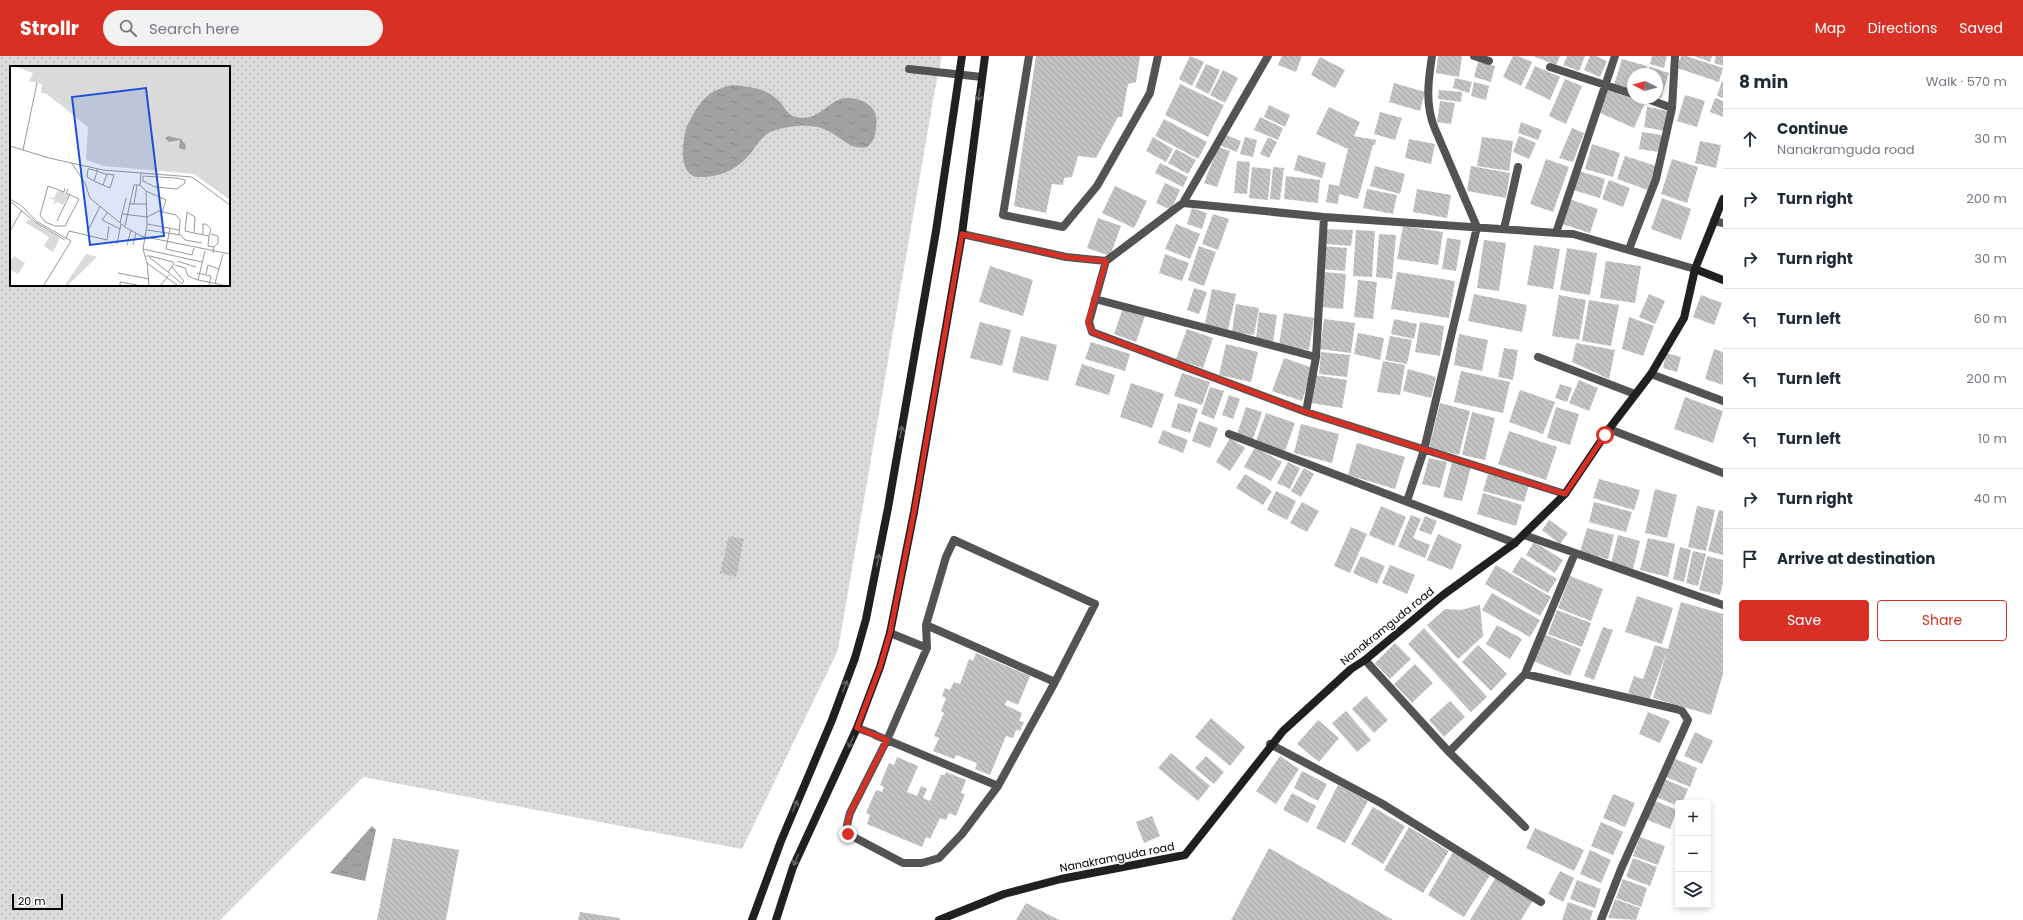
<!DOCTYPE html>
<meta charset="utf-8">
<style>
:root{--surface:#fff;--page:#f2f2f3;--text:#1f2937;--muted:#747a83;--line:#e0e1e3;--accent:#d93025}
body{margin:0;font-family:Poppins,sans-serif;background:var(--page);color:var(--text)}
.controls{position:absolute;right:12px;bottom:12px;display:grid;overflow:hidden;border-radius:4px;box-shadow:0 2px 6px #0003}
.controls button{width:36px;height:36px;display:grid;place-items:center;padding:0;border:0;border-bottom:1px solid var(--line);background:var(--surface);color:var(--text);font:20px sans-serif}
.compass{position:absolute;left:1627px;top:12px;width:36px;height:36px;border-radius:50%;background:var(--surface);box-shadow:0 2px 6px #0003;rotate:277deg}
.scale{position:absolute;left:12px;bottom:10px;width:51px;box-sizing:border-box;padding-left:4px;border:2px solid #000;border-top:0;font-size:11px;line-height:14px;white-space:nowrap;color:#000;-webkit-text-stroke:3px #fff;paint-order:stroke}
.stop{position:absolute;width:12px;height:12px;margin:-9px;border:3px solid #d93025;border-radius:50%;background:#fff}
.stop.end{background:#d93025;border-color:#fff;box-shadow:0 1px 4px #0008}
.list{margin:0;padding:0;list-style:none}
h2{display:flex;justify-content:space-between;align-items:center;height:52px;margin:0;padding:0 16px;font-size:17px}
h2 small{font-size:13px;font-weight:400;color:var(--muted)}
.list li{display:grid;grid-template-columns:26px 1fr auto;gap:12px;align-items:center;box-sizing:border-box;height:60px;padding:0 16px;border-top:1px solid var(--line)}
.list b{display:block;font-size:15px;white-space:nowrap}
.list p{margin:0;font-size:13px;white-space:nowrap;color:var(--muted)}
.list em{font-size:13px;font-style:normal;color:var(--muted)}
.actions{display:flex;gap:8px;padding:12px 16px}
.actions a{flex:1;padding:9px 0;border:1px solid var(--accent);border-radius:4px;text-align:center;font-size:14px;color:var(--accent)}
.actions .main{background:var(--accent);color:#fff}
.icon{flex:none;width:22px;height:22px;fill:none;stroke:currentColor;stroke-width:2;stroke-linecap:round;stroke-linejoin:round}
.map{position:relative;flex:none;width:1723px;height:864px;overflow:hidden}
header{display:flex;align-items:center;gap:24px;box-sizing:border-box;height:56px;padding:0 20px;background:var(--accent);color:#fff}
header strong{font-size:19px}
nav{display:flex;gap:22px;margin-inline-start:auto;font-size:14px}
.search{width:280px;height:36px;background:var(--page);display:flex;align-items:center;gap:10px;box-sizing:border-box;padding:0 14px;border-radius:22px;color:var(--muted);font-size:15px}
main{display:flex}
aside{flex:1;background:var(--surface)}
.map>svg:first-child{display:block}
</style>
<header>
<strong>Strollr</strong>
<div class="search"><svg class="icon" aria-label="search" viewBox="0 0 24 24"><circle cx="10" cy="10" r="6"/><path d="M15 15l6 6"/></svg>Search here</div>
<nav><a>Map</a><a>Directions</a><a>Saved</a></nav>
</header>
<main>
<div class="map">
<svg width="1723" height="864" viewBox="0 0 1723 864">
<defs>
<pattern id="green-dots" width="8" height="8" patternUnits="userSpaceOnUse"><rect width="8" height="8" fill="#dadada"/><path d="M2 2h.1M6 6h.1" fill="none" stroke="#b9b9b9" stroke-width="1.8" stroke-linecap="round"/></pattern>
<pattern id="water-ripples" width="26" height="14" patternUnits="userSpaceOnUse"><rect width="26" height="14" fill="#a1a1a1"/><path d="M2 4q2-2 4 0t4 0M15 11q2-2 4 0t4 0" fill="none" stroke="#898989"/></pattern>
<pattern id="building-back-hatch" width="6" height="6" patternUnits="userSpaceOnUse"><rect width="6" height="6" fill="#c3c3c3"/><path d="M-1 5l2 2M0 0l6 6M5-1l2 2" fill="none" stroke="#a6a6a6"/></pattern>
</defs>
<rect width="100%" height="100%" fill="#fff"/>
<!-- green -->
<path fill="url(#green-dots)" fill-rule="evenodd" d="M0 0H942L934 39 838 594 742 793 363 721 220 864H0ZM11 11H229V229H11Z"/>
<!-- water -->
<path fill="url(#water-ripples)" d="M733 29C751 31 766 32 779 45 784 50 786 57 793 60 816 68 825 48 841 43 853 39 874 47 876 60 877 64 876 69 876 73 875 80 873 87 867 91 851 94 844 84 832 77 821 70 809 69 796 70 787 71 775 73 767 78 762 81 757 89 753 94 740 112 721 122 698 121 687 120 683 109 683 98 683 88 684 75 689 66 701 44 708 34 733 29Z
M372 770 376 774 365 825 330 817Z"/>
<!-- building -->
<path fill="url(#building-back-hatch)" d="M1036 0H1140L1136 26 1128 28 1122 61H1118L1096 102 1078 100 1072 121 1064 122 1063 129 1052 128 1046 157 1014 150Z
M1190 0 1204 6 1192 30 1179 23Z
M1282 0H1302L1296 16 1278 9Z
M1438 0H1462L1459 21 1436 17Z
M1513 0H1518L1532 6 1521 30 1503 21Z
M1533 0H1560L1556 9Z
M1567 0H1585L1579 15 1563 9Z
M1590 0H1596L1607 5 1600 21 1584 14Z
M1652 0H1667L1664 12 1650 8Z
M1681 0H1686L1723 12 1719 26 1677 12Z
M1694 0H1712L1710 6Z
M1716 0H1723V10L1714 7Z
M1320 1 1345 14 1335 32 1311 19Z
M1622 3 1647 10 1645 18H1633V35L1614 29Z
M1478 6 1495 10 1491 26 1474 21Z
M1206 8 1220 14 1209 38 1195 31Z
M1535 10 1560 21 1550 44 1525 32Z
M1650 11 1669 17 1661 42 1657 41V18H1647Z
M1223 14 1238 22 1225 47 1210 39Z
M1455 22 1472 26 1469 37 1453 32Z
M1565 23 1582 30 1566 68 1549 60Z
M1722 25 1723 26V42L1717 40Z
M1474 26 1489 30 1486 44 1471 40Z
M1394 27 1425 36 1420 55 1389 46Z
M1180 28 1224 49 1208 81 1165 59Z
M1608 31 1645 47 1634 72 1598 56Z
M1439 34 1462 36 1461 46 1438 43Z
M1685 39 1705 45 1697 71 1677 65Z
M1715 42 1723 45V61L1710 56Z
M1440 45 1455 47 1451 68 1437 66Z
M1269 49 1290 59 1285 71 1264 61Z
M1329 51 1360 66 1354 80 1376 84 1375 89H1373L1358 143 1339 138 1338 148 1326 146 1329 128 1339 130 1348 93 1316 78Z
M1647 51 1669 55 1665 75 1644 71Z
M1380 56 1402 62 1395 84 1374 78Z
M1260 61 1283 72 1278 84 1254 74Z
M1164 63 1207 86 1198 103 1155 80Z
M1521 66 1542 74 1538 84 1518 77Z
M1572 72 1584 77 1573 106 1559 102Z
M1642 76 1662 79 1659 96 1639 93Z
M1224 78 1241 85 1237 96 1219 89Z
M1519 80 1536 87 1529 103 1513 96Z
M1153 81 1173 93 1166 106 1146 95Z
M1245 81 1257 84 1253 101 1240 98Z
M1268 81 1277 86 1269 102 1260 98Z
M1482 81 1513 85 1509 115 1477 110Z
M1409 83 1435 88 1431 108 1405 102Z
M1700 85 1721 89 1716 112 1695 107Z
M1592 88 1620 97 1613 121 1585 113Z
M1218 91 1230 95 1217 131 1204 127Z
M1176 93 1196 104 1188 118 1168 107Z
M1298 99 1326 107 1322 122 1294 114Z
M1625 100 1656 110 1648 134 1617 123Z
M1546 103 1569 111 1553 156 1530 148Z
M1672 103 1698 111 1687 147 1661 138Z
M1237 105 1250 106 1247 138 1234 137Z
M1160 107 1188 121 1183 131 1155 117Z
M1375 110 1405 118 1400 138 1370 130Z
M1471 110 1510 117 1506 142 1467 135Z
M1252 111 1271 113 1268 144 1249 142Z
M1273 111 1284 112 1280 144 1270 143Z
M1579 115 1605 123 1600 142 1573 134Z
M1286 120 1320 124 1318 147 1284 143Z
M1609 124 1630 132 1623 151 1602 143Z
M1165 127 1180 134 1171 154 1156 147Z
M1115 130 1147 145 1134 172 1102 157Z
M1367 133 1397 139 1393 158 1363 152Z
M1417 133 1451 139 1447 162 1413 156Z
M1662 142 1691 153 1681 184 1651 173Z
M1569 143 1598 153 1590 177 1562 168Z
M1192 152 1207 157 1202 173 1187 168Z
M1213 158 1229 163 1218 194 1202 188Z
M1098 162 1121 170 1110 200 1087 192Z
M1176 168 1200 178 1190 203 1165 193Z
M1403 170 1443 176 1438 209 1397 203Z
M1326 173 1353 174 1351 190 1325 188Z
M1356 174 1375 175 1372 221 1353 220Z
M1379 178 1396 179 1392 223 1376 221Z
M1447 182 1461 184 1456 215 1442 213Z
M1484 184 1506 187 1499 235 1477 232Z
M1534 189 1560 193 1553 233 1527 229Z
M1199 190 1216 196 1204 230 1188 224Z
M1323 190 1347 192 1345 215 1322 213Z
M1567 192 1597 197 1590 239 1560 234Z
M1165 198 1189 207 1182 225 1159 217Z
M1606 205 1641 210 1635 247 1600 242Z
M990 210 1033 224 1023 260 979 246Z
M1324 216 1346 218 1343 253 1321 251Z
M1397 216 1455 225 1449 262 1391 253Z
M1358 224 1377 226 1373 263 1354 261Z
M1194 232 1207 236 1199 258 1187 254Z
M1212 233 1236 238 1228 274 1205 268Z
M1474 238 1527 249 1522 276 1468 265Z
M1649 238 1665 245 1655 268 1639 261Z
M1559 239 1586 244 1579 284 1552 280Z
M1701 239 1722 247 1714 269 1693 261Z
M1589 244 1619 249 1611 290 1582 285Z
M1236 248 1259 252 1254 279 1232 276Z
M1123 252 1145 260 1136 286 1114 278Z
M1259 256 1277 259 1273 286 1256 283Z
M1284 257 1314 262 1309 294 1279 289Z
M1629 261 1654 270 1643 300 1622 293Z
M1324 263 1355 267 1351 297 1320 293Z
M1394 263 1417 268 1414 283 1391 278Z
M980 266 1011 274 1002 310 970 302Z
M1420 266 1444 270 1440 300 1415 296Z
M1187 273 1213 282 1203 312 1176 303Z
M1358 277 1384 282 1380 304 1354 298Z
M1459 278 1488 284 1482 315 1454 309Z
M1021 280 1057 289 1048 325 1012 316Z
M1390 280 1412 284 1407 308 1385 304Z
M1091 286 1130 298 1125 315 1085 303Z
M1576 287 1615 294 1609 323 1572 306Z
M1226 288 1258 296 1251 326 1219 319Z
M1504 292 1518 294 1513 324 1498 321Z
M1714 293 1723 296V329L1705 323Z
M1321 296 1350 299 1347 321 1319 318Z
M1666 297 1681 301 1677 316 1663 312Z
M1284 302 1313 312 1302 345 1272 335Z
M1383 305 1405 309 1400 339 1377 336Z
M1082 308 1115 319 1109 339 1075 329Z
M1408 313 1436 321 1431 342 1403 335Z
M1461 315 1510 326 1503 357 1454 346Z
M1182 317 1210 326 1202 349 1174 340Z
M1315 319 1347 324 1342 352 1311 347Z
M1579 324 1598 332 1589 355 1569 347Z
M1131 327 1164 338 1152 372 1120 361Z
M1560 328 1572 332 1567 346 1555 342Z
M1210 331 1224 335 1214 363 1201 358Z
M1520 334 1555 346 1543 378 1509 366Z
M1229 339 1240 343 1233 363 1222 359Z
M1685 341 1723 355 1713 387 1674 373Z
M1178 347 1198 353 1190 377 1171 371Z
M1440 347 1470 355 1459 399 1429 392Z
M1246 351 1262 356 1253 383 1237 378Z
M1556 351 1579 358 1570 389 1547 382Z
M1472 356 1495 362 1485 404 1462 399Z
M1266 357 1295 367 1285 395 1256 385Z
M1199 365 1218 372 1210 392 1192 385Z
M1301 368 1339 378 1332 407 1294 397Z
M1163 374 1188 384 1183 397 1158 387Z
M1509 375 1557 391 1546 424 1498 408Z
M1230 382 1245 392 1230 415 1216 406Z
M1357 387 1405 401 1395 433 1348 419Z
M1255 391 1282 406 1271 425 1244 411Z
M1429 402 1447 406 1440 432 1422 428Z
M1288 406 1300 412 1290 433 1277 427Z
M1452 406 1471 411 1462 445 1443 441Z
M1304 412 1314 418 1301 441 1291 435Z
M1245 418 1272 435 1263 449 1236 432Z
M1488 418 1529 429 1524 446 1483 435Z
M1599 423 1640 434 1634 454 1593 442Z
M1655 433 1677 439 1667 482 1645 477Z
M1276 435 1296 445 1287 464 1267 454Z
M1483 437 1522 449 1516 470 1477 458Z
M1302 446 1319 455 1307 476 1290 467Z
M1594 446 1632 456 1626 476 1589 466Z
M1381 450 1406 461 1394 490 1369 479Z
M1697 450 1715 454 1706 495 1688 491Z
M1719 454 1723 455V499L1708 495Z
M1411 459 1421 463 1413 482 1430 489 1425 502 1398 491Z
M1425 460 1437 465 1431 479 1419 474Z
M1549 464 1568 477 1560 488 1542 474Z
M1351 471 1367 478 1350 517 1334 510Z
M1587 472 1614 479 1608 503 1580 496Z
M1438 478 1462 489 1452 514 1427 504Z
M1618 479 1640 485 1633 513 1611 508Z
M729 480 744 483 736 521 720 517Z
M1648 482 1675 488 1668 521 1640 514Z
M1534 486 1563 504 1555 517 1526 499Z
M1680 491 1691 494 1684 526 1673 523Z
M1693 495 1706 498 1698 530 1686 527Z
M1361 500 1385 510 1377 528 1353 517Z
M1707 500 1723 504V527L1720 539 1699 534Z
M1521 501 1557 523 1548 537 1512 516Z
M1390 509 1415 519 1407 538 1382 527Z
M1496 509 1551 541 1540 560 1485 528Z
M1570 520 1603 533 1591 565 1558 552Z
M1492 537 1540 564 1530 581 1482 554Z
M1637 540 1673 552 1662 588 1625 576Z
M1681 546 1723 558V618L1711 659 1653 642 1667 595 1649 645 1628 637 1634 620 1643 623 1655 589 1668 593Z
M1480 549 1483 580 1458 603 1427 569 1445 553 1460 554Z
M1557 554 1591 567 1582 591 1548 578Z
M1497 569 1522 583 1510 603 1486 588Z
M1603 571 1613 574 1594 624 1584 620Z
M1424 572 1487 641 1471 656 1408 588Z
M1544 578 1581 593 1570 620 1533 605Z
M1395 587 1411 603 1390 623 1375 607Z
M1478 589 1507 618 1491 635 1462 606Z
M976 597 1030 620 1018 649 1007 644 1005 649 1022 657 1019 665 1024 666 1020 675 1016 674 1013 682 1006 680 990 719 975 713 977 707 956 699 954 703 933 695 939 682 934 680 944 657 941 655 946 642 942 640 945 632 950 634 954 626 960 628 969 603 973 605Z
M1415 608 1433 627 1412 647 1394 628Z
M1366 640 1388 664 1374 677 1352 653Z
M1450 645 1465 661 1444 681 1429 664Z
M1346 655 1371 684 1357 696 1332 667Z
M1648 656 1670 665 1660 687 1639 678Z
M1211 662 1245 691 1230 710 1195 681Z
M1318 664 1339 682 1319 706 1297 688Z
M1695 676 1713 685 1702 708 1684 700Z
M1171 697 1210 730 1198 745 1158 712Z
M1206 700 1224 716 1214 728 1195 712Z
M1280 700 1299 713 1276 748 1256 735Z
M897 701 918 710 907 736 917 740 921 730 927 733 923 742 930 745 941 719H945L946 716 966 724 961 737 965 738 956 760 949 757 946 764 940 762 930 783 926 781 922 791 867 768 870 759 866 757 876 734 882 736 884 731 880 729 889 707 894 709Z
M1673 702 1697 712 1690 731 1666 721Z
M1302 715 1327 728 1318 745 1294 732Z
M1664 723 1688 733 1682 747H1678V750L1656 741Z
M1338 729 1368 745 1345 787 1316 772Z
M1292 737 1316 750 1308 767 1283 754Z
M1613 738 1635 747 1625 771 1603 762Z
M1653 744 1677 754 1670 773 1645 763Z
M1373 751 1405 770 1383 808 1351 788Z
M1152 760 1160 780 1144 787 1136 766Z
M1601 766 1623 776 1613 799 1591 790Z
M1409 771 1449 795 1423 837 1384 814Z
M1535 772 1584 794 1574 815 1526 792Z
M1640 781 1665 790 1658 809 1633 800Z
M393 782 459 794 446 864H377Z
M1269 792 1393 864H1231Z
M1590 794 1611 804 1601 827 1580 818Z
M1453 796 1490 819 1464 861 1428 839Z
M1633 802 1657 811 1650 830 1626 821Z
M1560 815 1574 822 1563 846 1548 838Z
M1496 821 1533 844 1521 864H1470Z
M1623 823 1647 832 1641 851 1616 842Z
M1577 824 1601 833 1595 852 1570 843Z
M1615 843 1640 852 1636 864 1608 862Z
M1568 846 1593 855 1590 864H1562Z
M1026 847 1059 864H1016Z
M580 856 620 862V864H578Z"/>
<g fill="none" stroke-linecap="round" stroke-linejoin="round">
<!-- street -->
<path stroke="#535353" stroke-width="8" d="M1029 0 1003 159 1063 171 1097 130 1150 37 1158 0
M1474 0 1489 5
M1550 11 1633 38
M909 13 982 21
M1645 42 1672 52
M1183 147 1324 161 1573 178 1695 213
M1714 165 1723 167
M1504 173 1518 111
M1556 177 1615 0
M962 178 1066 201 1106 205 1183 147 1268 0
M1629 193 1656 123 1672 52 1675 0
M1106 205 1089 266 1092 276 1306 356 1565 438
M1095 243 1316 301
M1538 301 1635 338
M1651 318 1723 345
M1306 356 1316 301 1324 161
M1609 373 1723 417
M1229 378 1515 487
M1407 445 1424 394 1477 171 1435 73C1425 49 1428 26 1432 0
M1524 479 1723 549
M926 569 946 501 954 484 1095 548 1055 626
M890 577 927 592
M1365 604 1449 696 1525 618 1575 497
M1525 618 1676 653 1682 655 1688 664 1621 813 1601 864
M857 672 874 678 875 679C916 696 957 713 998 730L1055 626 926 569 927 592 887 684 850 757 847 769 848 778 903 807H922L939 802 962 778 998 730
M1270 688 1381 747 1541 846
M1449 696 1525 771"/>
<!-- secondary -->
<path stroke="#202020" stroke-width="8" d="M1695 213 1723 224
M752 864 781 785 832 664 855 602 866 563 888 452 936 175 962 0
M776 864 793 811 857 672 880 611 890 577 914 456 962 178 985 0
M939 864 1004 838 1061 823 1185 799 1283 675 1351 613 1365 604 1443 539 1515 487 1565 438 1609 373 1651 318 1684 262 1695 213 1723 143"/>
</g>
<!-- one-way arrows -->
<defs><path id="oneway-shaft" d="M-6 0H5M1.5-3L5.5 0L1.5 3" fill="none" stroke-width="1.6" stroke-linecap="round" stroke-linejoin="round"/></defs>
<g stroke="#636363">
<use href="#oneway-shaft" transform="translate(979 39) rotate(99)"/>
<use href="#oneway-shaft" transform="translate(901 376) rotate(-80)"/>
<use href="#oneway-shaft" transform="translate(878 504) rotate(-79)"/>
<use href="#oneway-shaft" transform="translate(845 630) rotate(-69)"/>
<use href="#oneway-shaft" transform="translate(851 686) rotate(115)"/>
<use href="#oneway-shaft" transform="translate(795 750) rotate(-67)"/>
<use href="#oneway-shaft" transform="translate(796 804) rotate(113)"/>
</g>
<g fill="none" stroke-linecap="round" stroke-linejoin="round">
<!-- route -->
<path stroke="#d93025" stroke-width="5" d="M848 778 847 769 850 757 887 684 857 672 880 611 890 577 914 456 962 178 1066 201 1106 205 1088 266 1092 276 1306 356 1565 438 1605 379"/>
</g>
<g text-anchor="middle" stroke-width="3" stroke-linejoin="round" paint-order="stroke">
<!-- street labels -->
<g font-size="11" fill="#000" stroke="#fff">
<text transform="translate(1387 570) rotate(-39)" y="4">Nanakramguda road</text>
<text transform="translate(1117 801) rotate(-11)" y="4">Nanakramguda road</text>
</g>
</g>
<!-- overview -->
<g transform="translate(10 10)">
<rect width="220" height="220" fill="#fff"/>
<path d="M6 1H220V134L184 108 94 100 76 94 78 61 37 28 31 27 32 18 19 15 23 7ZM48 124 59 129 53 139 47 136 43 138 45 134 37 131 44 132ZM19 153 50 172 43 186 34 180 39 171 16 157ZM76 188 87 191 58 219H55Z" fill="#dadada"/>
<path d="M181 1H218V2L214 9 208 10ZM212 106 220 108V134L202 119 205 110Z" fill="#dadada"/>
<path d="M4 190 15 197 8 208 0 204V195Z" fill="#dadada"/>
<path d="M158 70 171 73 176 79 175 84 169 82 170 74 159 76 155 72Z" fill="#a1a1a1"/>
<path fill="none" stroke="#999" stroke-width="1" d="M0 80 39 92 93 104 182 111 220 139M13 84 27 17M61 96 75 117 80 132 115 161 131 170 220 188M131 107 130 119 136 125 156 134 151 150M133 110 166 112 175 114V117L167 123 145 121 133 115ZM84 115 77 111 78 103H80L87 105 95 108H97L93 119 84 115 86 109 87 105V103M93 119 100 122 104 109 97 108M55 122 54 126 38 120 30 149 35 156 45 160H55L69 133 56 127 58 123M136 125 137 159 133 183 137 197 139 219M0 133 12 140 26 155 61 175 34 219M0 135 25 156 55 174M119 138H136M124 138 127 119M98 146 92 154 110 163M113 148 137 151 149 145 166 149 170 154 169 169M47 155 60 128M110 157 116 132M137 158 169 164M115 160 124 119H130M79 163 90 140M137 164 171 169 175 174 192 177M0 165 12 144M184 167 185 151 177 146 175 165 184 167 199 170 198 180 204 181 203 187M201 168 208 170V177L204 181M193 169V158H196L201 163 199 170M56 172 59 165 97 174 99 160M107 178 111 158M117 179 121 164M123 179 126 167M133 183 192 196M156 183 182 189 184 182M156 183 160 162M195 185 188 214 213 219M136 190H140L163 196 164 198 158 206 139 191M167 195 186 201M137 197 167 219M165 199 175 202 178 210 188 214M158 206 172 218 174 215 162 201M108 207 139 213M187 207 201 210 199 219M196 208 198 199 209 203M205 217 213 188M110 219V216L127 219M151 219 159 209"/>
<path fill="#1d4ed8" fill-opacity="0.15" stroke="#1d4ed8" stroke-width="2" d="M136 22 154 170 80 179 62 31Z"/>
<rect width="220" height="220" fill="none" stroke="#000" stroke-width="2"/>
</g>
</svg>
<div class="controls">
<button>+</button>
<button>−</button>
<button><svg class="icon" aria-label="layers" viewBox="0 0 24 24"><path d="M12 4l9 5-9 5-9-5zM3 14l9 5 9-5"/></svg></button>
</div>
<svg class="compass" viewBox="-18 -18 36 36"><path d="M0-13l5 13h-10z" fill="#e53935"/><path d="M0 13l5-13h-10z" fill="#747a83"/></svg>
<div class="scale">20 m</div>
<div class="stop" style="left:1605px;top:379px"></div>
<div class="stop end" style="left:848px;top:778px"></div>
</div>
<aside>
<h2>8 min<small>Walk · 570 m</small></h2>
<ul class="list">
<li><svg class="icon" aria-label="ahead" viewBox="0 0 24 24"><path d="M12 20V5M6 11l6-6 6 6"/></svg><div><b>Continue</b><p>Nanakramguda road</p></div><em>30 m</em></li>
<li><svg class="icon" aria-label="right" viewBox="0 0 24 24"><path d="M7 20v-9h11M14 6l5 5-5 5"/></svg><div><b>Turn right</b></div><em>200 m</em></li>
<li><svg class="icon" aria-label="right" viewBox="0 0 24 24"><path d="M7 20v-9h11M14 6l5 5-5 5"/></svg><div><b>Turn right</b></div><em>30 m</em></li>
<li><svg class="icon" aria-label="left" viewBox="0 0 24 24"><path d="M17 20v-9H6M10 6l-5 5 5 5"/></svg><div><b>Turn left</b></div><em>60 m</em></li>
<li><svg class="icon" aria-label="left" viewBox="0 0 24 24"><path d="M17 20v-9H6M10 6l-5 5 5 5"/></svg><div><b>Turn left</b></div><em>200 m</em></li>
<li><svg class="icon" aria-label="left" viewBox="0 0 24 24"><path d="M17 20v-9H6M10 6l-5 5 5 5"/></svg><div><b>Turn left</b></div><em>10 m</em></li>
<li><svg class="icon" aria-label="right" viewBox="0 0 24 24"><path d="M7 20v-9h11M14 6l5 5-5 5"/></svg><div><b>Turn right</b></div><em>40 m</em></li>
<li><svg class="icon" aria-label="arrive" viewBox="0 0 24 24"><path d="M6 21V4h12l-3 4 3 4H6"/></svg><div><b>Arrive at destination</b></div></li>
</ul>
<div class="actions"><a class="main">Save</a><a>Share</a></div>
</aside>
</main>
